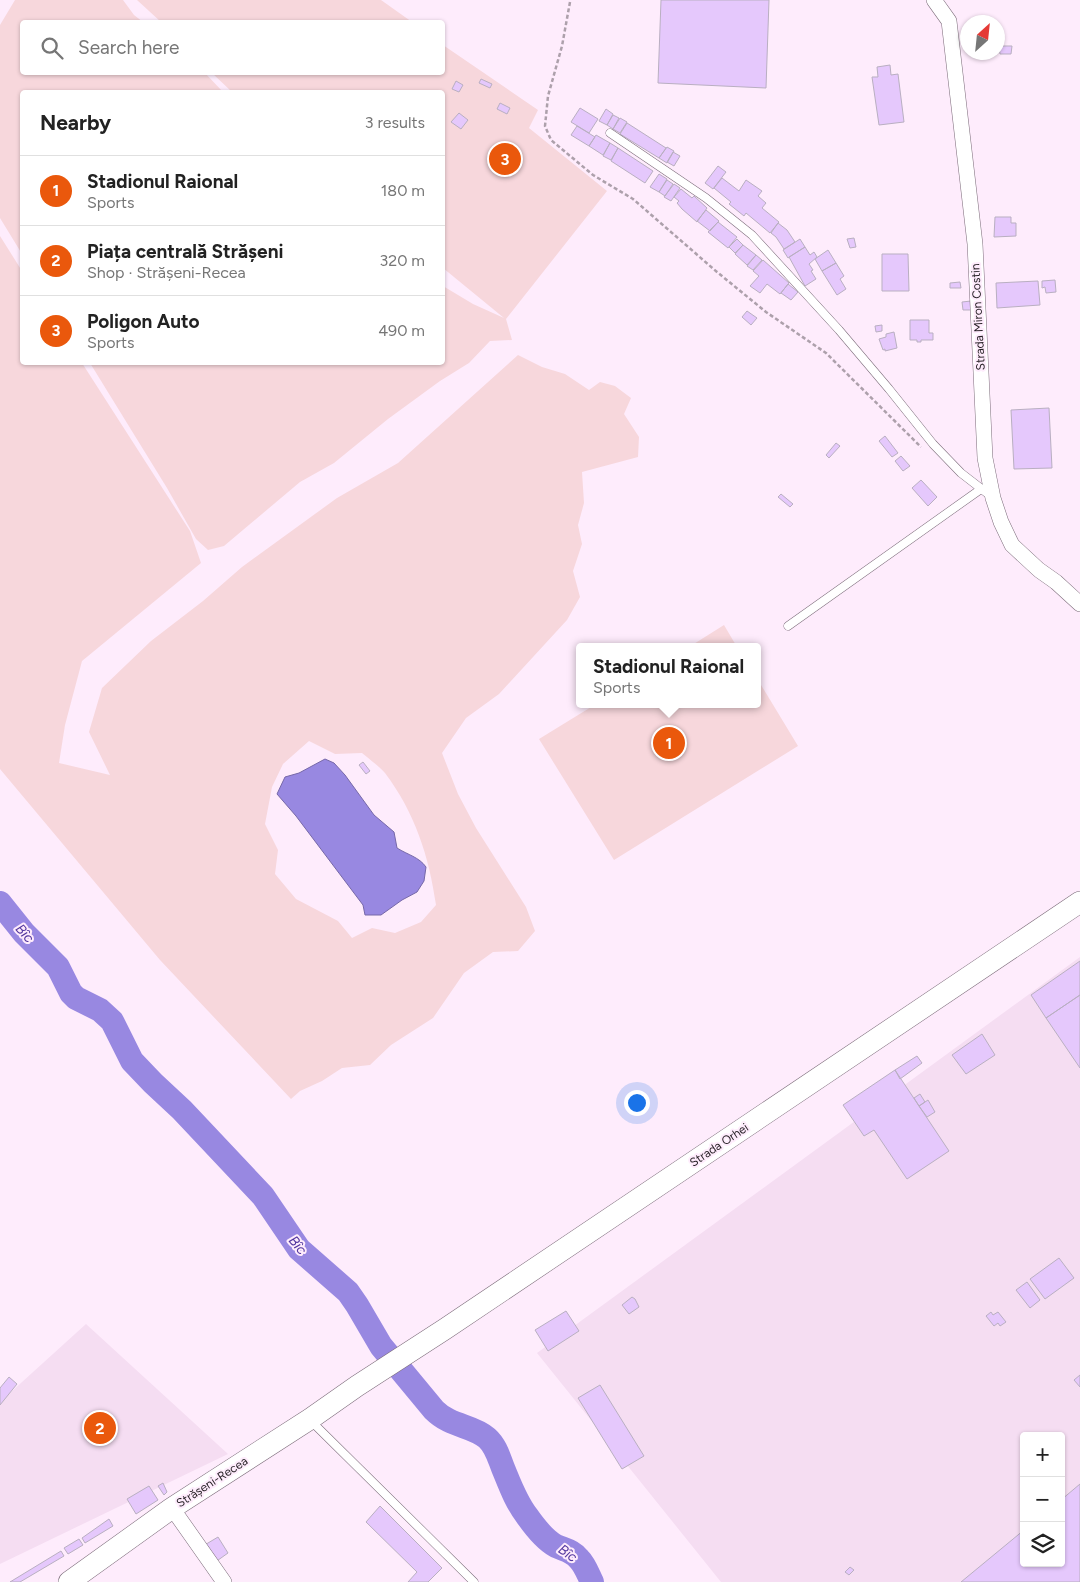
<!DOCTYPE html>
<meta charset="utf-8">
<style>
:root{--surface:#fff;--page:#f6f6f6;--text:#222;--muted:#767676;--line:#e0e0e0;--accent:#ea580c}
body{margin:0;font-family:Figtree,sans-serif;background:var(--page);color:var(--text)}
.controls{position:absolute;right:15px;bottom:15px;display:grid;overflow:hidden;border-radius:5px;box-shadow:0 1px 4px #0004}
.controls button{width:45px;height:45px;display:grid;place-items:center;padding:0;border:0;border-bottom:1px solid var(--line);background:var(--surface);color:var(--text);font:25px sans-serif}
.compass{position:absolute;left:960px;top:15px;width:45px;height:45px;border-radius:50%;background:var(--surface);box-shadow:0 1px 4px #0004;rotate:27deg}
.you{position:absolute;left:636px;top:1102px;width:18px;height:18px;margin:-12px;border:4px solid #fff;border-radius:50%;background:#1a73e8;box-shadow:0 0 0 8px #1a73e833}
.badge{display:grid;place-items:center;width:32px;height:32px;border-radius:50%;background:var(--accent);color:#fff;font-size:16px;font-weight:700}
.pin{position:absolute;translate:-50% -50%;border:2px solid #fff;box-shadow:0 1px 5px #0006}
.popup{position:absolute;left:576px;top:643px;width:185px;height:65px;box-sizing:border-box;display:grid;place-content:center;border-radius:5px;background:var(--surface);filter:drop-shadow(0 1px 4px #0005);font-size:16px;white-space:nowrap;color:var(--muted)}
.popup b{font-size:19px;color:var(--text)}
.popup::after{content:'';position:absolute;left:50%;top:100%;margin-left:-10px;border:10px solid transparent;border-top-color:var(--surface)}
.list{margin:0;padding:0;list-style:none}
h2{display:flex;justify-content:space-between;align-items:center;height:65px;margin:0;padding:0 20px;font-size:21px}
h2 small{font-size:16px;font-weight:400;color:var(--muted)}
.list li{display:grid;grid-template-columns:32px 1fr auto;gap:15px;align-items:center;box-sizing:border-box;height:70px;padding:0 20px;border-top:1px solid var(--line)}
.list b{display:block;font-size:19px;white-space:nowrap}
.list p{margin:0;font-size:16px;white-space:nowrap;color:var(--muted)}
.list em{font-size:16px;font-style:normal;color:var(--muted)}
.icon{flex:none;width:28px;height:28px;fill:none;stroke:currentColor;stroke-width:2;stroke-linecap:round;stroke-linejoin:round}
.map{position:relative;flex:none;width:1080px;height:1582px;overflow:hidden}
.search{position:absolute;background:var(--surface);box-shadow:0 1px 4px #0004;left:20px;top:20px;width:425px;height:55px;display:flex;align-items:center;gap:12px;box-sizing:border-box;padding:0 18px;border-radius:5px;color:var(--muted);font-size:19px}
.panel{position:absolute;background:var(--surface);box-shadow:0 1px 4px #0004;left:20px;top:90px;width:425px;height:275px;border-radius:5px}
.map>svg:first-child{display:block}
</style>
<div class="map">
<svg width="1080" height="1582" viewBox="0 0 1080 1582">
<rect width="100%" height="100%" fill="#feecfc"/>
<!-- built -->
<path fill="#f5ddf2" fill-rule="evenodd" d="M1080 957V1582H721L537 1353ZM1024 1436H1061V1563H1024Z
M86 1324 228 1454 0 1564V1402Z"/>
<!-- green -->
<path fill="#f7d7dc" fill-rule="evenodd" d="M15 0H123L134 15 143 22H22V72L205 73 223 92H22V254L0 218V25Z
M137 0H381L412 22H161Z
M443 45 538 110 529 128 607 191 506 319 512 340 490 341 469 363 440 381 388 419 334 463 300 482 224 546 208 550 196 539 167 488 90 363 442 362 443 286 473 304 504 318 443 268 442 92H232L212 73 442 72Z
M0 236 22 271V362L82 363 190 531 201 563 82 661 65 725 59 763 110 775 89 732 102 688 151 641 203 601 242 567 337 498 398 463 518 355 542 367 565 374 589 390 600 382 615 386 631 398 624 414 639 437 638 457 582 472 584 503 578 525 582 544 573 571 580 597 567 620 499 694 466 718 442 753 458 794 476 828 526 907 535 931 518 951 493 952 464 973 433 1018 391 1045 370 1065 342 1068 322 1081 300 1091 291 1099 160 960 0 769ZM309 741 335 754 362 753C369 759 379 766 385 773 415 813 429 856 436 905L421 922 395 933 372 928 352 938 338 921 296 899 275 874 278 850 265 824 272 787 283 764Z
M724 625 737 647H689Z
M758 680 798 746 614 860 539 739 596 704H758Z"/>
<!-- water -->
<path fill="#9888e1" stroke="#7668a8" d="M325 759 334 763 345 775 374 815 394 832 397 848C408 855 419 857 426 867L424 881 417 892 402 900 381 915H365L363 905 296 816 277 794 285 777 299 773Z"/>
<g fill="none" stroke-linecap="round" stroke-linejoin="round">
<!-- river -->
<path stroke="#9888e1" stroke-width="24" d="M0 903 24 933 58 967 71 993 76 998 100 1010 112 1021 132 1061 153 1083 182 1110 263 1196 299 1249 348 1292 357 1305 381 1346 434 1410C451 1427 472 1425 487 1438 496 1446 499 1458 503 1468 510 1485 516 1502 527 1516 534 1526 545 1540 556 1546 565 1550 573 1551 579 1559 585 1565 588 1574 592 1582"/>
</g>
<!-- building -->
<path fill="#e5c8fc" stroke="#b9afc1" d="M661 0H769L766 88 658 83Z
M999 46H1012L1011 54H1000Z
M890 65 891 75 898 74 904 122 879 125 872 77H878L877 67Z
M481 79 492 84 490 88 479 83Z
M456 81 463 85 459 92 452 89Z
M500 103 510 108 507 114 497 109Z
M580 108 598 119 589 133 571 122Z
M606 109 613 114 607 125 599 121Z
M459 113 468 120 461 129 451 122Z
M613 115 619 118 613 129 607 125Z
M620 118 627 122 620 133 613 129Z
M627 123 666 148 659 158 620 134Z
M577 126 595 137 589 146 571 135Z
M596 135 610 143 603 155 589 146Z
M610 143 618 148 611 160 603 156Z
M667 147 674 151 667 163 659 158Z
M618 148 653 171 645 183 611 161Z
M673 152 680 156 674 166 667 162Z
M718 166 726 172 713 189 705 183Z
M659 174 667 179 659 192 650 187Z
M722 178 739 191 746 180 762 191 758 196 766 203 762 208 779 222 770 233 746 213 744 216 729 204 731 202 714 188Z
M667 180 673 184 665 196 659 192Z
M674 184 680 188 671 201 664 197Z
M681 189 692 198 694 196 707 208 697 222 682 209 677 203 679 201 674 197Z
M706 210 719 221 710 231 697 221Z
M995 217H1011V223H1016V236L994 237Z
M718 222 737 237 728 248 708 232Z
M778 223 787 230 795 242 784 249 776 237 771 233Z
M854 238 856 247 850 248 847 239Z
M737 239 743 245 735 253 729 247Z
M800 239 805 247 788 258 783 250Z
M743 245 756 255 747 265 735 254Z
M805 247 810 255 814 252 817 257 809 264 813 270 811 271 816 279 805 286 789 257Z
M828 250 836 263 822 271 815 259Z
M882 254H908L909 291H882Z
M756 255 762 260 753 270 747 266Z
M763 260 789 283 780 294 767 284 760 293 750 286 759 276 753 271Z
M836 263 844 276 840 279 846 289 837 295 822 271Z
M1055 280 1056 292 1046 293 1045 287 1042 288V281Z
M1038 281 1040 305 997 308 996 283Z
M960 282 961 288H950V283Z
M788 284 798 292 791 300 781 293Z
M971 301V310H963L962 302Z
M747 311 757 318 751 325 742 317Z
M910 320H929V333H933V340H921V342H917V340H910Z
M882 325V331L876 332 875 326Z
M894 332 897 348 885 351V349L883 350 879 339 886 337V334Z
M1049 408 1052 468 1014 469 1011 410Z
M885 436 898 453 892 457 879 441Z
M836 443 840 446 829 458 826 455Z
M901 456 910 466 903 471 895 461Z
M921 480 937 497 928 506 912 488Z
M781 494 793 504 790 507 778 497Z
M363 762 370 771 366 774 359 765Z
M1080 961V995L1046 1018 1031 995Z
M1080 995V1068L1046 1018Z
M982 1034 995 1055 966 1074 952 1055Z
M917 1056 922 1063 900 1079 895 1070Z
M895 1070 949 1151 907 1179 874 1130 864 1136 843 1105Z
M920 1094 925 1102 919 1106 914 1098Z
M928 1100 935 1112 927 1117 919 1106Z
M1059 1258 1074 1278 1045 1299 1030 1279Z
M1027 1282 1040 1300 1030 1308 1016 1290Z
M632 1297 635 1299 639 1307 629 1314 622 1305Z
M566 1311 579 1331 548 1351 535 1330Z
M991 1312 993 1315 998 1312 1006 1322 1000 1326 998 1323 994 1326 986 1316Z
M1080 1375V1387L1074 1380Z
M9 1377 17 1384 0 1405V1388Z
M600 1385 644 1456 622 1469 578 1398Z
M163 1483 167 1492 164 1495 158 1486Z
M1080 1484V1582H961L1024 1530V1563H1061V1500Z
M149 1486 158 1500 136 1514 127 1499Z
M380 1506 442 1568 428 1582H408L417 1572 366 1522Z
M109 1519 113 1526 85 1543 82 1538Z
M218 1537 228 1553 214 1563 203 1546Z
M79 1539 83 1545 68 1554 64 1548Z
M61 1551 64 1556 20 1582H10Z
M850 1567 854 1570 849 1575 845 1572Z"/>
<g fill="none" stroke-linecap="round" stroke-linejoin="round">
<!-- lane casing -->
<g stroke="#7d6d7b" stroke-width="9">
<path id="lane" d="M610 133 706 198 752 235 839 330 889 389 933 444 961 473 992 497
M788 626 981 489
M311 1421 474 1582"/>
</g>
<!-- street casing -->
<g stroke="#7d6d7b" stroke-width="16">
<path id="street" d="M934 0 949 21 975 244 985 458 993 498 1001 522 1012 545 1039 570 1056 582 1080 604
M172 1508 224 1582"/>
</g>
<!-- secondary casing -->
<g stroke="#7d6d7b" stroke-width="22">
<path id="secondary" d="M69 1582 172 1508 310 1419 357 1386 445 1329 1080 902"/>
</g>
<!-- path -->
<path stroke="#ada0ab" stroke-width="2.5" stroke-dasharray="4 2.5" stroke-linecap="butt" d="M570 2 562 46 548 96 545 126 551 140 593 175 633 199 717 272 766 312 826 353 921 447"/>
<!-- lane -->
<use href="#lane" stroke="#fff" stroke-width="8"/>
<!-- street -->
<use href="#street" stroke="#fff" stroke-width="15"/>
<!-- secondary -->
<use href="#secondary" stroke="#fff" stroke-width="21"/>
</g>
<g text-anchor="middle" stroke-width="4" stroke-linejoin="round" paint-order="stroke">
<!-- street labels -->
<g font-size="12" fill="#251f24" stroke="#feecfc">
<text transform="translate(978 317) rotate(-93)" y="4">Strada Miron Costin</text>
<text transform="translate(719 1145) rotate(-34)" y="4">Strada Orhei</text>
<text transform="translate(212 1482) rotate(-33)" y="4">Strășeni-Recea</text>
</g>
<!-- water labels -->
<g font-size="14" font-style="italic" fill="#53379f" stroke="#feecfc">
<text transform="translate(25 933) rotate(48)" y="5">Bîc</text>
<text transform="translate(298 1245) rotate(50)" y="5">Bîc</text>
<text transform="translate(568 1553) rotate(35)" y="5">Bîc</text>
</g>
</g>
</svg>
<div class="controls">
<button>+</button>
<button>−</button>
<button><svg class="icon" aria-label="layers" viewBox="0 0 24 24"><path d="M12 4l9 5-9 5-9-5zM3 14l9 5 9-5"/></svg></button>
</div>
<svg class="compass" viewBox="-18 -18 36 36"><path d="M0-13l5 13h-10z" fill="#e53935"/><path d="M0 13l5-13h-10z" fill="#767676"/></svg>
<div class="you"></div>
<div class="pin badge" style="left:669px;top:743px">1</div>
<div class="popup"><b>Stadionul Raional</b>Sports</div>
<div class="pin badge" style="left:100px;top:1428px">2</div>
<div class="pin badge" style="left:505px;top:159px">3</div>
<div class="search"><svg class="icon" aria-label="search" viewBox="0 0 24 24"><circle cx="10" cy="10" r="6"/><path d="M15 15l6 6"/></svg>Search here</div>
<section class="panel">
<h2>Nearby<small>3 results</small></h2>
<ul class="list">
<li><span class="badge">1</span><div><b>Stadionul Raional</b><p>Sports</p></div><em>180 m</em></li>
<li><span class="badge">2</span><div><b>Piața centrală Strășeni</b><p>Shop · Strășeni-Recea</p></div><em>320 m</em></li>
<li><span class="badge">3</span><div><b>Poligon Auto</b><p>Sports</p></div><em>490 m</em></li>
</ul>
</section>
</div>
